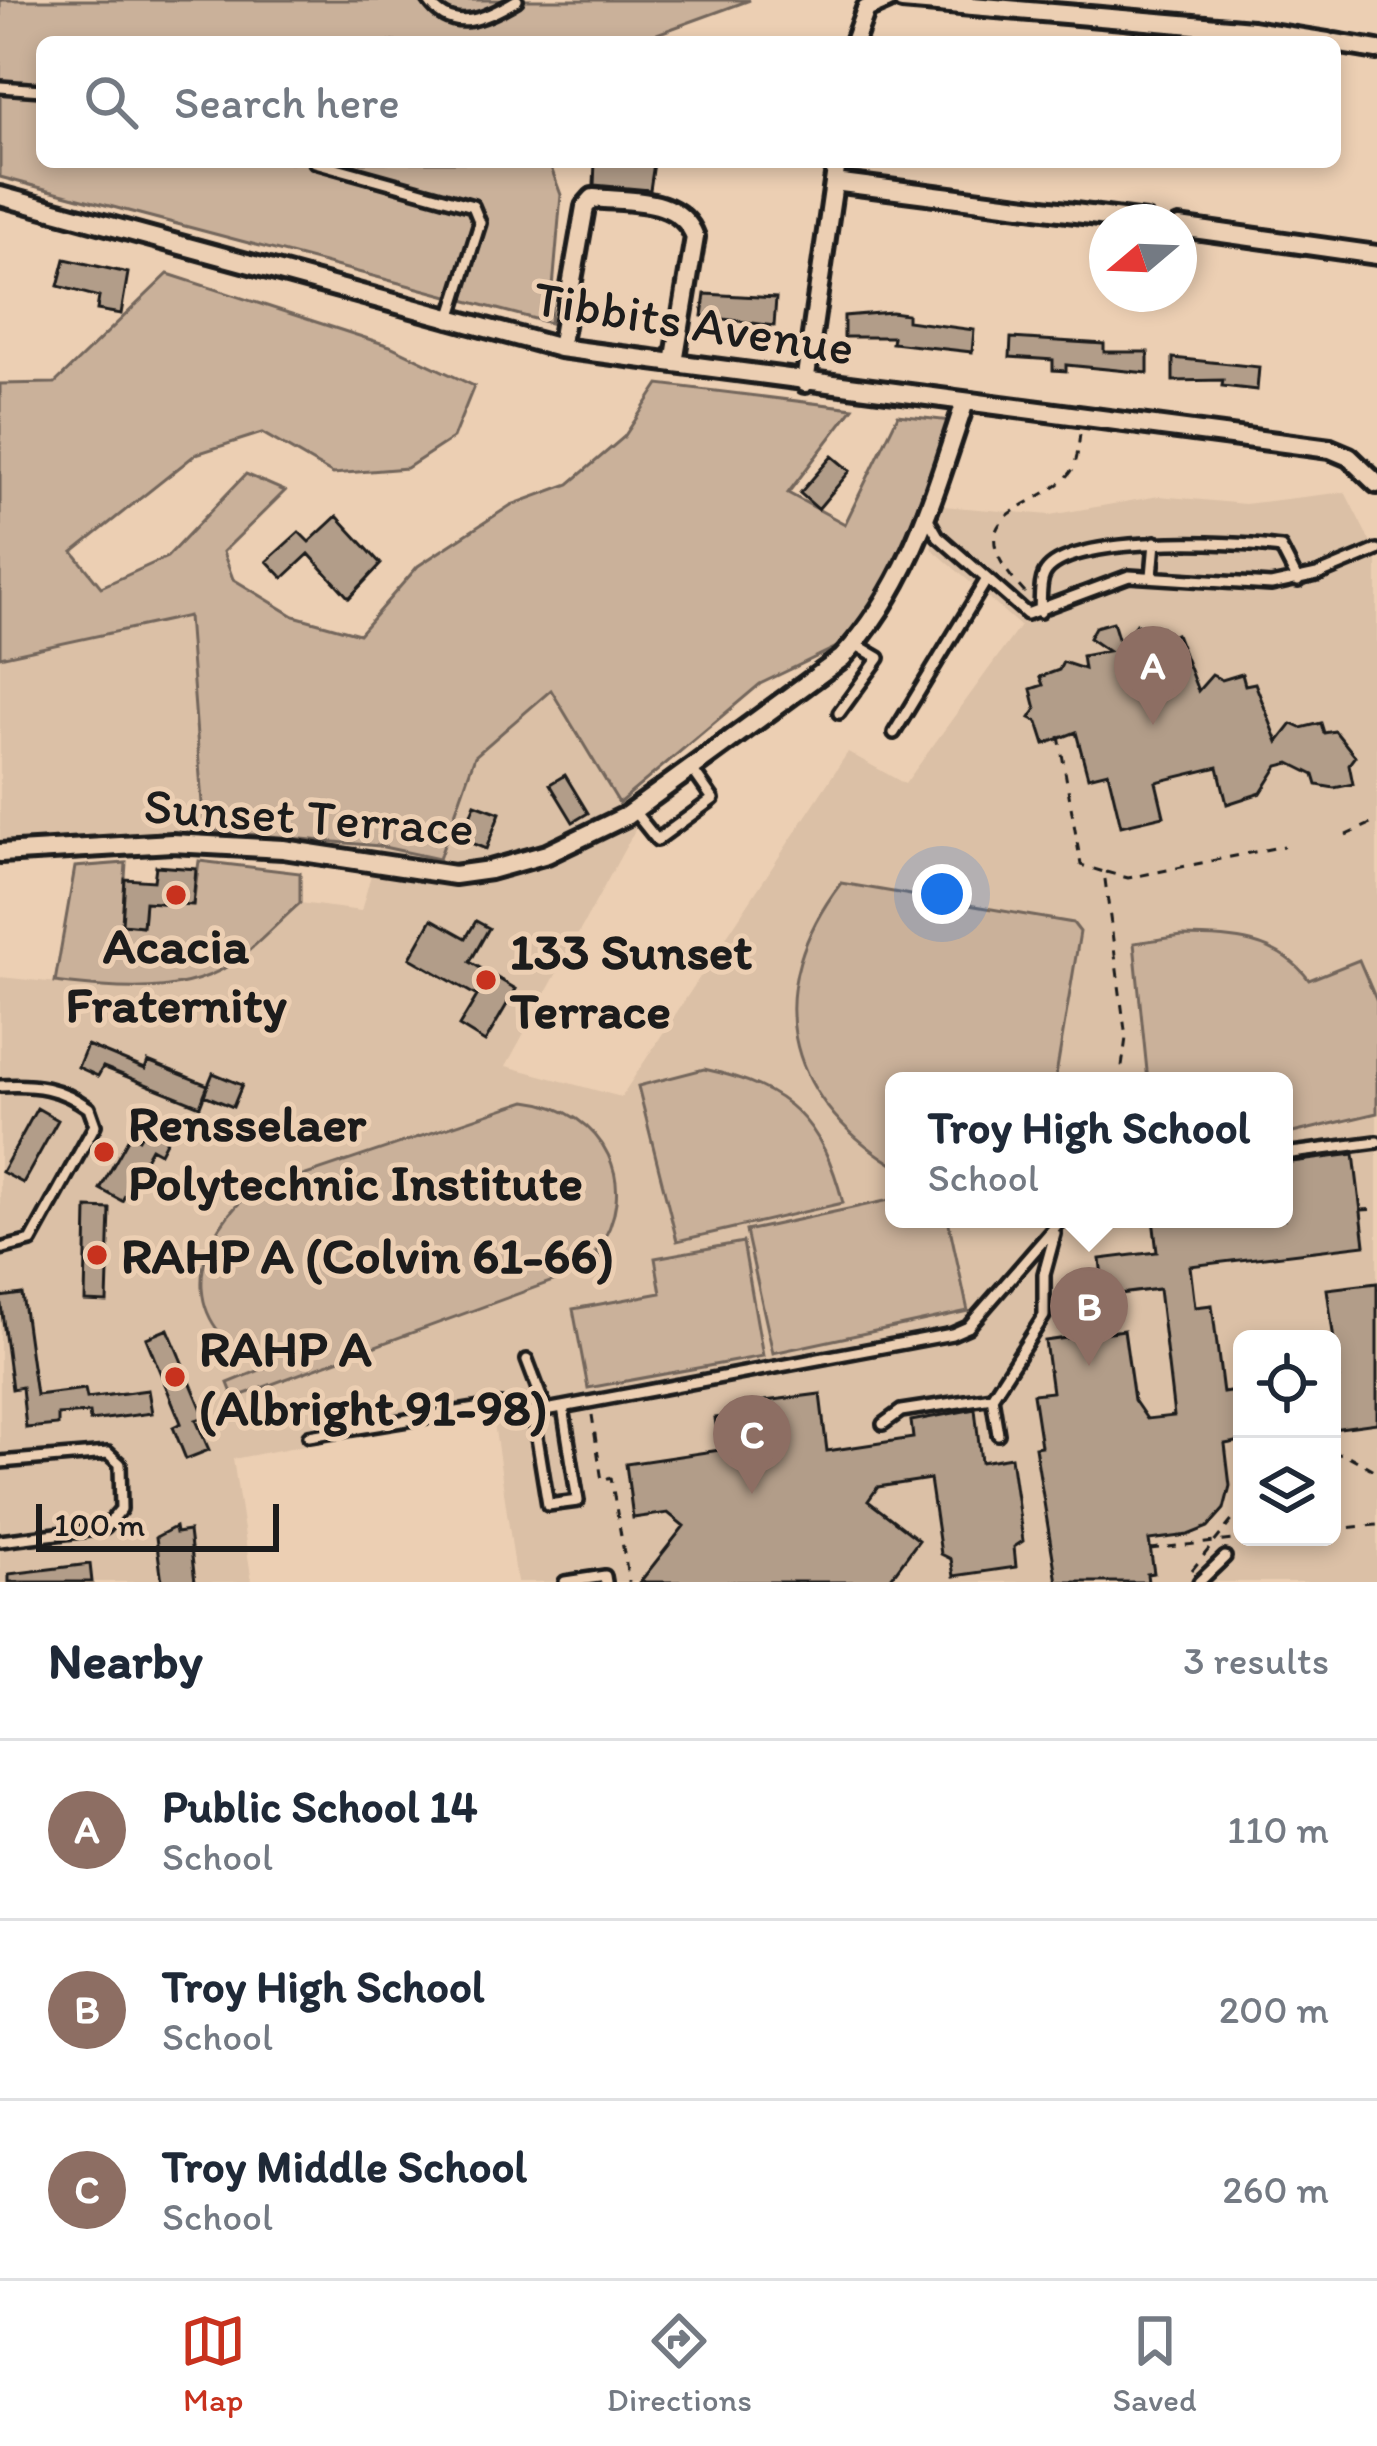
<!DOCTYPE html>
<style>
:root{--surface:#fff;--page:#f2f2f3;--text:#1f2937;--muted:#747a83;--line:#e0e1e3;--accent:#c8321e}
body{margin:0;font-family:Itim,sans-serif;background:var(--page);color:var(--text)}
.controls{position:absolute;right:36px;bottom:36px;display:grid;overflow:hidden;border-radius:18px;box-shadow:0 6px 18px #0003}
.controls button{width:108px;height:108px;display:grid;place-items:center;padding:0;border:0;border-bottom:3px solid var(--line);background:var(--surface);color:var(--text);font:60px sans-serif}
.compass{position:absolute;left:1089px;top:204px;width:108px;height:108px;border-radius:50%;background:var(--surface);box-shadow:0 6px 18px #0003;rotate:251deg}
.scale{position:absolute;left:36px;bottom:30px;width:243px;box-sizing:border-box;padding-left:12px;border:6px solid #1c1c1c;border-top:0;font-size:33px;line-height:42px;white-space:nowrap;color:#1c1c1c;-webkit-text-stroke:9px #eccfb3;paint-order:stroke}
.you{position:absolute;left:942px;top:894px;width:42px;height:42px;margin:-30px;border:9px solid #fff;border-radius:50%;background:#1a73e8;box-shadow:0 0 0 18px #1a73e833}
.badge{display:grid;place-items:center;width:78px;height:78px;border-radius:50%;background:var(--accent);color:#fff;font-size:39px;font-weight:700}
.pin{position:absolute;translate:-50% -99px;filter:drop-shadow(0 3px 6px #0008)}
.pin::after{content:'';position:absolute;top:63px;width:42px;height:36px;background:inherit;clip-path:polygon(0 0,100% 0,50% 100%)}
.popup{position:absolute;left:885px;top:1072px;width:408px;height:156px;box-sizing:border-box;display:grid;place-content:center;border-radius:18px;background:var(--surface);filter:drop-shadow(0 3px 9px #0005);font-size:39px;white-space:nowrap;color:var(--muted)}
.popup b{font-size:45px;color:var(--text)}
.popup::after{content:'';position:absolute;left:50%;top:100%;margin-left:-24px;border:24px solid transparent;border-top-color:var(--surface)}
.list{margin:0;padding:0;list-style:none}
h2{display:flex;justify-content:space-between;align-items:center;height:156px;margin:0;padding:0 48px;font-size:51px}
h2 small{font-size:39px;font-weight:400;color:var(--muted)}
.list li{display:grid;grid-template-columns:78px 1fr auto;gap:36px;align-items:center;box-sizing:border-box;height:180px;padding:0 48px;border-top:3px solid var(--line)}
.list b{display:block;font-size:45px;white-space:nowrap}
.list p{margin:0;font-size:39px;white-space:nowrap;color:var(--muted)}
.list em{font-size:39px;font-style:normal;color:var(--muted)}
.icon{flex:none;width:66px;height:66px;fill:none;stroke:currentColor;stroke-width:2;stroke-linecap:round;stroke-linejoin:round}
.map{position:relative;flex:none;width:1377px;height:1582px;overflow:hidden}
.search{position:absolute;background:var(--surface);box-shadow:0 6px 18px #0003;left:36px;right:36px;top:36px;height:132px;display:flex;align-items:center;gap:30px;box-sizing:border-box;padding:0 42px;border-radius:18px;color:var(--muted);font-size:45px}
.sheet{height:696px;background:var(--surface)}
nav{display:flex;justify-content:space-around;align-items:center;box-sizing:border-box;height:168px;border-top:3px solid var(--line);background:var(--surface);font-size:33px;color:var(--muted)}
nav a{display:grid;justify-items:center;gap:6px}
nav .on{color:var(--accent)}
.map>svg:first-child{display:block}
</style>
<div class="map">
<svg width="1377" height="1582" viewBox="0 0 1377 1582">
<rect width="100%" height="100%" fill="#eccfb3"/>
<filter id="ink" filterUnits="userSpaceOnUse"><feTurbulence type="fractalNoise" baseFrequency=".00833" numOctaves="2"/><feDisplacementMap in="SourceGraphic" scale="24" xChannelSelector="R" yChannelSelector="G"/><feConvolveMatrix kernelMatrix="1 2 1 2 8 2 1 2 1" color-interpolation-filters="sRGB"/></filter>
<g filter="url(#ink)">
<!-- built -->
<path fill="#dbc0a6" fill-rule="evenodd" d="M1345 492 1377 555V1582H517L492 1409 233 1459 252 1582H0V977L117 989 234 962 300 903 361 911 379 846 439 859 475 756 551 689 635 830 506 1066 621 1097 848 752 905 784 1020 626 931 548 943 506 1050 515 1159 496 1245 504ZM894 1081H1284V1219H894ZM1242 1339H1332V1537H1242Z
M188 616 204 830 0 843V657Z"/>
<!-- green -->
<path fill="#cab19a" stroke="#73665b" stroke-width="3" d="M0 0H750L635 42H42V162H549L561 195 550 323 0 177Z
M168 274 390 346 474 386 453 438 407 468 333 474 262 433 196 454 73 552 101 587 167 557 246 474 285 491 223 552 233 579 294 616 359 634 418 566 511 505 569 484 624 437 659 384 853 408 788 493 845 524 898 415 951 421 891 575 849 641 760 684 619 803 551 690 475 756 439 859 379 846 204 830 188 616 0 657V384L55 383Z
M199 861 300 873V903C279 921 260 943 237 960 186 998 114 989 55 982L75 867 126 863 122 924 143 926 146 887 159 903 193 905Z
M841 883 1073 923 1080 932 1055 1081H894V1165C782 1096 761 988 841 883Z
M1182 936C1230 936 1278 938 1309 980L1359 960 1377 1002V1113L1284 1135V1081H1148L1134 943Z
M704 1069C789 1087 822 1121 843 1203L677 1241 638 1086Z
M526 1101C605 1110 643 1186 596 1252L602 1263 234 1398 228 1383 270 1366C182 1334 184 1250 249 1194Z
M894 1199V1219H948L968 1311 773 1353 746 1231Z
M743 1242 763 1356 588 1388 573 1309 661 1293 655 1258Z"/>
<!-- building -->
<path fill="#b29d89" stroke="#1c1c1c" stroke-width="3" d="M595 162 654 163 650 190 594 185Z
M65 259 128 273 121 314 97 310 99 297 58 286Z
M705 294 776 298 774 326 702 316Z
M891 312 907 314V321L974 330 972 352 892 343 893 337H844V316Z
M1011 338 1104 344V352H1148V373L1066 365V371L1053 370V360L1010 357Z
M1173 358 1259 367 1257 390 1222 386 1223 380 1173 381Z
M832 456 850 471 818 509 800 493Z
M337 516 381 564 349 598 309 554 283 578 267 561 299 532 309 542Z
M1113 622 1120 645 1136 624 1141 630 1162 627 1165 638 1176 634 1198 691 1212 675 1222 680 1242 674 1245 685 1255 683 1278 742 1292 724 1301 728 1321 723 1324 733 1335 731 1355 756 1349 764 1353 784 1334 788 1317 785 1314 775 1290 763 1278 766 1261 793 1227 804 1218 767 1156 782 1164 816 1121 826 1108 772 1088 777 1076 732 1045 744 1038 722 1030 718 1036 709 1031 689 1043 685 1040 677 1059 670 1063 662 1084 669 1082 656 1108 651 1089 638 1095 627Z
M565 775 588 813 573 822 550 784Z
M475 804 500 813 486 849 461 839Z
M156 866 196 869 193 905 145 902 143 926 122 924 125 879 154 881Z
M432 919 466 938 476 921 489 928 470 962 516 989 485 1042 459 1026 477 996 410 958Z
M87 1045 145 1069 148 1061 208 1085 200 1106 103 1067 98 1076 78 1067Z
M213 1073 242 1085 233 1107 204 1095Z
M37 1108 58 1120 23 1183 2 1172Z
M155 1111 176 1123 160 1153 151 1148 122 1201 100 1189 131 1134 139 1139Z
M1354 1154 1365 1245 1190 1266 1195 1307 1212 1305 1223 1393 1242 1390V1441L1225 1444 1230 1486 1224 1509 1208 1527 1188 1535 1149 1540 1154 1573 1147 1574 1148 1582H1057L1035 1447 1041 1446 1033 1394 1052 1392 1045 1341 1124 1330 1134 1400 1147 1419 1174 1416 1159 1289 1104 1296 1100 1259 1157 1252 1153 1219H1284V1163Z
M87 1208 110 1209 107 1302 85 1301Z
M1377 1283V1423L1332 1429V1377H1339L1327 1289Z
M22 1294 36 1395 85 1389 87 1398 148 1390 152 1413 90 1421 89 1413 58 1415V1425L26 1428 22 1387 12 1389 0 1297Z
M168 1329 205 1417 196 1420 209 1450 186 1459 173 1427 181 1423 146 1338Z
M820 1394 827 1451 913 1438 911 1421 975 1409 981 1462 1011 1457 1023 1541 1014 1547 1016 1567 954 1576 951 1559 941 1554 930 1479 878 1487 868 1501 919 1540 888 1582H640L684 1526 668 1513 633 1518 626 1464 720 1450 715 1418 752 1413 750 1403Z
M175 1527 176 1533 189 1531 195 1582H162L156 1537Z
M90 1564 92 1582H9V1574Z"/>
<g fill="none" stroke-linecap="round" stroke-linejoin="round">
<!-- service casing -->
<g stroke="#1c1c1c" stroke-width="18">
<path id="service" d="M428 0C452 36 487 18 517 0
M0 87 42 90
M315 162 473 206 480 223 449 322
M927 517 938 536 1027 614 1129 576 1271 585 1317 575 1377 550
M1152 576 1155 542
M1040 612C1041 602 1039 585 1044 575 1064 533 1239 542 1281 548L1298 581
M839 713 879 658 855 644
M894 733 987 579
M633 810 657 840 713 799 692 769
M0 1086C35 1084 60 1087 89 1108L95 1125 31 1241 0 1249
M1284 1154 1377 1142
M527 1360 546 1410 952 1334 968 1327 1061 1220
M992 1397 998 1434
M533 1413 548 1505 578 1501 563 1407
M883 1424 901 1411 992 1397 1044 1316V1274L1055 1234
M309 1436 500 1405 529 1413 546 1410
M0 1462 108 1453 120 1464 121 1509 105 1528 0 1541
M565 1582 605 1576 606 1582
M1199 1582 1225 1557"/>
</g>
<!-- minor casing -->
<g stroke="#1c1c1c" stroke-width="26">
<path id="minor" d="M902 0 1252 30 1328 42
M854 42 866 9 887 0
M1335 43 1377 50
M834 182 1145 222
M0 196 560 348 1330 449 1349 457 1377 484
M1179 227 1377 255
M560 348 585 207 593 198C629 202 680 196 695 237L674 363
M805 383 837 162
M0 853 172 843 283 849 454 875 490 870 547 854 626 816 842 658C909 585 933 498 964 405"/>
</g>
<!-- path -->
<path stroke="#1c1c1c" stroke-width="3" stroke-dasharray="9 9" stroke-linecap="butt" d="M1025 593C946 508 1043 511 1071 472 1078 461 1078 447 1080 434
M1059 736 1081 865 1104 872 1126 1038 1120 1081
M1346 835 1377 821
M1106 872 1128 878 1284 846
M1361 1210 1377 1209
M592 1415 602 1481 611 1478 629 1582
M1332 1454 1343 1453 1377 1472
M1332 1529 1377 1525
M1150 1549 1260 1537
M1192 1570 1242 1508"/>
<!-- service -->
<use href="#service" stroke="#eccfb3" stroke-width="9"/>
<!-- minor -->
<use href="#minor" stroke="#eccfb3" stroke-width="16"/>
</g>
</g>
<!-- markers -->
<g fill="#c8321e" stroke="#eccfb3" stroke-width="4.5">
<circle cx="176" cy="895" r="12"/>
<circle cx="486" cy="980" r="12"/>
<circle cx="104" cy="1152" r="12"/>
<circle cx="97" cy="1255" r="12"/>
<circle cx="175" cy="1377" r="12"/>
</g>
<g text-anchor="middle" stroke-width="10" stroke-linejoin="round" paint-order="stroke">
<!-- street labels -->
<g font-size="51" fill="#1c1c1c" stroke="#eccfb3">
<text transform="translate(694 322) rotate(9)" y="18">Tibbits Avenue</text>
<text transform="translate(309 816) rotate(4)" y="18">Sunset Terrace</text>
</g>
<!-- poi labels -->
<g font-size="51" font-weight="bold" fill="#1c1c1c" stroke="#eccfb3" text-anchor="start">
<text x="176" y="963" text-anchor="middle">Acacia<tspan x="176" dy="59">Fraternity</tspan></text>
<text x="510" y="969">133 Sunset<tspan x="510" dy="59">Terrace</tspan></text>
<text x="128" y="1141">Rensselaer<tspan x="128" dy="59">Polytechnic Institute</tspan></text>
<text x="121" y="1273">RAHP A (Colvin 61-66)</text>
<text x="199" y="1366">RAHP A<tspan x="199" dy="59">(Albright 91-98)</tspan></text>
</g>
</g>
</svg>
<div class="controls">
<button><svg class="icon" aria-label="locate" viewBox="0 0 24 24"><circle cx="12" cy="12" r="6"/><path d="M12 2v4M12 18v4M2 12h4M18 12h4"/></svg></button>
<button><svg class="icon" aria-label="layers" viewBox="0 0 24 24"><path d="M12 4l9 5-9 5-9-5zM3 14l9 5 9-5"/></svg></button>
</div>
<svg class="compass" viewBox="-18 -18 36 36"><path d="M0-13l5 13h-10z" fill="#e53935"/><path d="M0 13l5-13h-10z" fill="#747a83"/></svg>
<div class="scale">100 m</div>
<div class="you"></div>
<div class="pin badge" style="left:1153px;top:725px;background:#8d6e63">A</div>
<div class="pin badge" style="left:1089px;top:1366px;background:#8d6e63">B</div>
<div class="popup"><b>Troy High School</b>School</div>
<div class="pin badge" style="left:752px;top:1494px;background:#8d6e63">C</div>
<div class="search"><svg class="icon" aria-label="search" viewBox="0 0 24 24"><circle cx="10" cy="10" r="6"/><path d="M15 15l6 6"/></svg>Search here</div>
</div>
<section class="sheet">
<h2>Nearby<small>3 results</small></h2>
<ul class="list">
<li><span class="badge" style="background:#8d6e63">A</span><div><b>Public School 14</b><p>School</p></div><em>110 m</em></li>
<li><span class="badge" style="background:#8d6e63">B</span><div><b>Troy High School</b><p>School</p></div><em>200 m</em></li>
<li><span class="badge" style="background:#8d6e63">C</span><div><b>Troy Middle School</b><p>School</p></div><em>260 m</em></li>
</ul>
</section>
<nav>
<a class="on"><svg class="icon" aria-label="map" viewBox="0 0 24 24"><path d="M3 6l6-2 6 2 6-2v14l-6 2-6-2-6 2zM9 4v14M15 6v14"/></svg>Map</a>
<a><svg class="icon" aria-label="directions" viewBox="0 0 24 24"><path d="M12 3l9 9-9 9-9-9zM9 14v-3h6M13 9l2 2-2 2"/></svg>Directions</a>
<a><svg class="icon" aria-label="saved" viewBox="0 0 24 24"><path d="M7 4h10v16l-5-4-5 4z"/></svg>Saved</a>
</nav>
